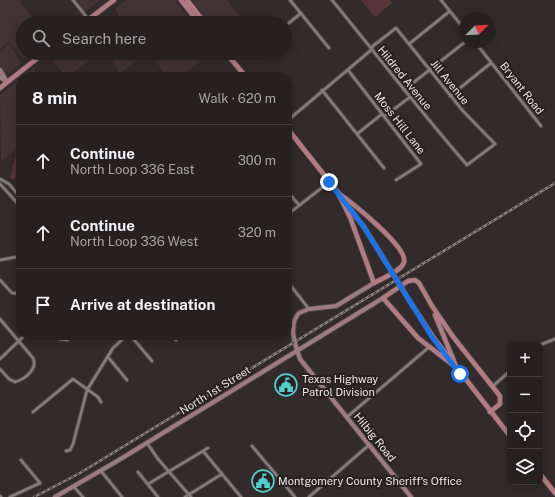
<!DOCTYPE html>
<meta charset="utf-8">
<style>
:root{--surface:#262020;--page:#322d2d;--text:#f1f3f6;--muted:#a4a3a5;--line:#423e3e}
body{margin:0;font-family:"Public Sans",sans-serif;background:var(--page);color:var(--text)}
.controls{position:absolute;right:12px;bottom:12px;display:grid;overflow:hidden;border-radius:8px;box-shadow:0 2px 10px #0003}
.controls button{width:36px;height:36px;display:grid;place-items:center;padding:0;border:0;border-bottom:1px solid var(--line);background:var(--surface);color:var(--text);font:20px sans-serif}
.compass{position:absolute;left:459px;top:12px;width:36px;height:36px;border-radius:50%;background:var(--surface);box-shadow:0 2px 10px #0003;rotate:66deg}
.stop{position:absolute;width:12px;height:12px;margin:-9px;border:3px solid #1a73e8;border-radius:50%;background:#fff}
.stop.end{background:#1a73e8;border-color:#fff;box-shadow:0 1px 4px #0008}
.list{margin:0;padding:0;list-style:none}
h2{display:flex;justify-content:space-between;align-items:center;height:52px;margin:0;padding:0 16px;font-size:17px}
h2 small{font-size:13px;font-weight:400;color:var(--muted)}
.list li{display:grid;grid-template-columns:26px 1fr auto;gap:12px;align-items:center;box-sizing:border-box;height:72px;padding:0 16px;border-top:1px solid var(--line)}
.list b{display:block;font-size:15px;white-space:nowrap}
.list p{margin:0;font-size:13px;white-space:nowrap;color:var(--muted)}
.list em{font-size:13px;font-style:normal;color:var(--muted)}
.icon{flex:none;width:22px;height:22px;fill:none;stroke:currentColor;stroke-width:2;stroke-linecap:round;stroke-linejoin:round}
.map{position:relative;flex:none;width:555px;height:497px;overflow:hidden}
.search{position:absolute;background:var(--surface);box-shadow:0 2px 10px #0003;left:16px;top:16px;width:276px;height:44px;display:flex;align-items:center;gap:10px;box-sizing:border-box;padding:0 14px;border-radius:22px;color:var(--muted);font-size:15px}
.panel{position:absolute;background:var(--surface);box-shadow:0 2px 10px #0003;left:16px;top:72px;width:276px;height:268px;border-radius:16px}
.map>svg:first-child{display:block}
</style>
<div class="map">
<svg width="555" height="497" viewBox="0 0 555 497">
<rect width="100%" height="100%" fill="#332a2b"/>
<!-- built -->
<path fill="#423334" d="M0 0H22L20 2 37 23H23V53H31L23 59 9 42 0 49Z
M76 0H100L85 12Z
M126 0H175L190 19 185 23H113L119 15 115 9Z
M192 0H227L242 19 237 23H209Z
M9 43 21 62 9 73 8 71 5 74 0 67V51Z
M60 53H90L88 55 91 59 66 77 52 60Z
M107 53H146L120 73Z
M150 53H205L208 56 179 77H167Z
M34 68 40 77H23Z
M21 78V145L1 162 0 96Z"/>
<!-- green -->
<path fill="#583438" d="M361 0H390L392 3 375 17Z
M21 146V172L12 180 10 177 17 149Z"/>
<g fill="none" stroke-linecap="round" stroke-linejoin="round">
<!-- street casing -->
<g stroke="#51494a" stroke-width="4.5">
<path id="street" d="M73 0 89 20
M290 0 329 48
M441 0 465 30
M289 23 301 13
M475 42 541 126
M409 44 450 11
M348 70 421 164 396 180
M322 90 384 168
M404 90 465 42
M450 96 491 63
M385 116 410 97
M287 121 370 51 373 46 396 28 463 111 495 144 467 165C420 111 377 55 332 0
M357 134 382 114
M0 179 9 184 21 198
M0 184 21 207
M287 191 299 205
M287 215 329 182
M0 260 21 256
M0 280 12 293 21 294
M287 281 309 309
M0 319 33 358C38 369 25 379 15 382L9 379 0 369
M56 335 59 339 67 340 73 335
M130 335 152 361
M171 335 176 340
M540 345 555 339
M108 357 127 380
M0 359 25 335
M493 386 510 371
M33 412 73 379 98 397 101 402
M347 417 428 348
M147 443 158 459 191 497
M252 446 295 497
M66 451 70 450 73 444 87 390 113 348 127 335
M203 451 241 497
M101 471 122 497
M138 472 158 497
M148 484 208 448
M74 487 83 497
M0 496 1 497
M10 497 40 483 21 460
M185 497 222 474
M309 497 369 445"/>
</g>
<!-- secondary casing -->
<g stroke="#51494a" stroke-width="6">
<path id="secondary" d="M0 70 7 82
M0 77 7 82
M374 283 336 306 309 309 299 313C288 325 295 345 300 359L411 497
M55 497 119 460 383 298"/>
</g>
<!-- primary casing -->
<g stroke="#51494a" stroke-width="6">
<path id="primary" d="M181 0 199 23
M187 0 205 23
M84 23 114 0
M226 53 246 77
M0 88 44 53
M287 128 340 195
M338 193C351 202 408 247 404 262 402 271 381 279 374 283L350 217Z
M344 201 364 227 385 261
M409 300 433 337 510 436
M435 315 456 366
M453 365 418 338 383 298 408 281 415 280 419 283 432 306 454 338 500 396V404L490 412
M540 474 555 493"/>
</g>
<!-- street -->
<use href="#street" stroke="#877c7d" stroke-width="2.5"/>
<!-- secondary -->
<use href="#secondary" stroke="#9d7c7f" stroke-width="4"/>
<!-- primary -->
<use href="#primary" stroke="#b27b82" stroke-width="4.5"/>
<!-- rail casing -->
<g stroke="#8a8383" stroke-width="2.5">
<path id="rail" d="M34 497 80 473 555 183"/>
</g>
<!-- rail -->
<use href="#rail" stroke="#292121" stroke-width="1" stroke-dasharray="3" stroke-linecap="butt"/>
<!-- primary-bridge casing -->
<g stroke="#51494a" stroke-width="6" stroke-linecap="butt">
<path id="primary-bridge" d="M385 261 409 300"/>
</g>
<!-- primary-bridge -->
<use href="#primary-bridge" stroke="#b27b82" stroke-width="4.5"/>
</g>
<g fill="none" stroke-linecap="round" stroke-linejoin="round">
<!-- route -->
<path stroke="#1a73e8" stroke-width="5" d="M329 182 364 227 432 337 460 374"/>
</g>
<!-- icons -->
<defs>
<g id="civic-ring" transform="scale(1.15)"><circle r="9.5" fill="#292121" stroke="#53cdca" stroke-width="1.5"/><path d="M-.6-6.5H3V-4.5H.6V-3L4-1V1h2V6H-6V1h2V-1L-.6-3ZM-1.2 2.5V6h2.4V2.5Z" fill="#53cdca"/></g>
</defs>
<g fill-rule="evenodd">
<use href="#civic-ring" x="286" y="385"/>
<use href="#civic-ring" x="263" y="481"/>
</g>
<g text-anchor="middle" stroke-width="4" stroke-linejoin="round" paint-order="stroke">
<!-- street labels -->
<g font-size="11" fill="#e9e3e3" stroke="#292121">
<text transform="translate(405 78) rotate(51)" y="4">Hildred Avenue</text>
<text transform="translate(450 82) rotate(51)" y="4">Jill Avenue</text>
<text transform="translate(522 88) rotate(52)" y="4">Bryant Road</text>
<text transform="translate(400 123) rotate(52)" y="4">Moss Hill Lane</text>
<text transform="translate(215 390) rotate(-32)" y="4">North 1st Street</text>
<text transform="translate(375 437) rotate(51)" y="4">Hilbig Road</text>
</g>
<!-- poi labels -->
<g font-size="11" fill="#e9e3e3" stroke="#292121" text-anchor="start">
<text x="302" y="383">Texas Highway<tspan x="302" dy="13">Patrol Division</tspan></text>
<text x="278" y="485">Montgomery County Sheriff's Office</text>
</g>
</g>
</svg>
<div class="controls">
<button>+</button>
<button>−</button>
<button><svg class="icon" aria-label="locate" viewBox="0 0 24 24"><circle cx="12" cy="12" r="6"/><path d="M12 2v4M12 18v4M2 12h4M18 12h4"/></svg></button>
<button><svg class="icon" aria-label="layers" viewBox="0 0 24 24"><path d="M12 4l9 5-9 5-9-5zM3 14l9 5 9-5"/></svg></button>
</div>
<svg class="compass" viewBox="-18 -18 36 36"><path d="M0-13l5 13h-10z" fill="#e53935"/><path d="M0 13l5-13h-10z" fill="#a4a3a5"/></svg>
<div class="stop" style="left:460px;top:374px"></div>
<div class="stop end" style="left:329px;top:182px"></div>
<div class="search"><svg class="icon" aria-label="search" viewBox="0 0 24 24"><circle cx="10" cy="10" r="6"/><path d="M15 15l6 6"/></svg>Search here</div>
<section class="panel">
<h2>8 min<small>Walk · 620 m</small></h2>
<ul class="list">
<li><svg class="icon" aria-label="ahead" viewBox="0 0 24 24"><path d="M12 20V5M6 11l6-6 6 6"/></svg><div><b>Continue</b><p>North Loop 336 East</p></div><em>300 m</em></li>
<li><svg class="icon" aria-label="ahead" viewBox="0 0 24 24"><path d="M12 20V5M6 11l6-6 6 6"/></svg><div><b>Continue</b><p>North Loop 336 West</p></div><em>320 m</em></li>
<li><svg class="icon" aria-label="arrive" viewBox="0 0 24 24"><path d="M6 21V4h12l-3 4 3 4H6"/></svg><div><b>Arrive at destination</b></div></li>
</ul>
</section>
</div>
